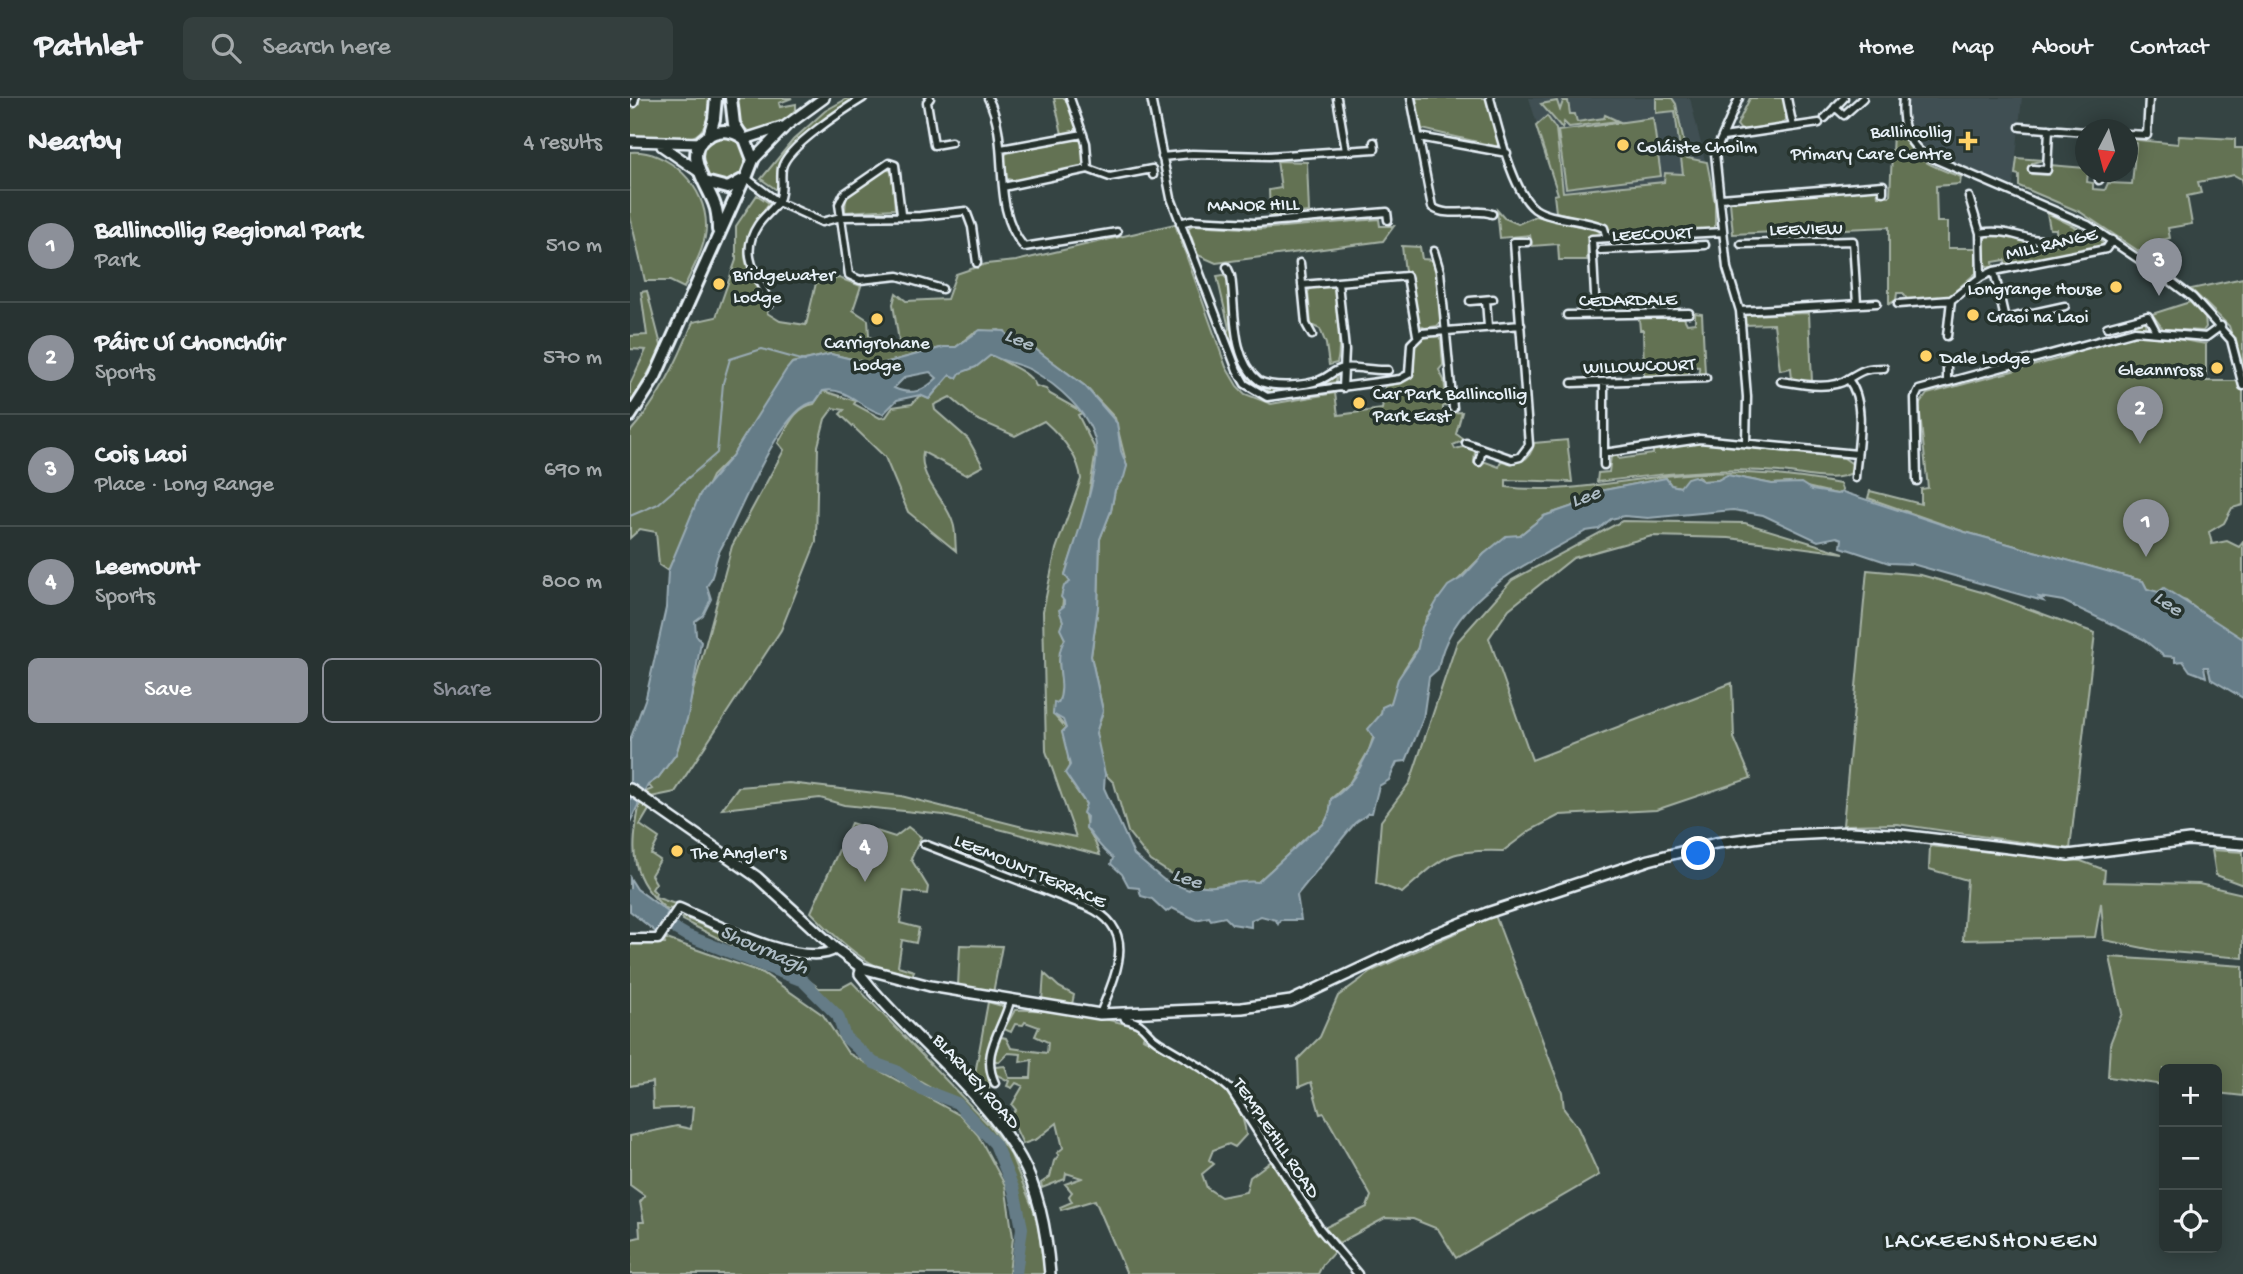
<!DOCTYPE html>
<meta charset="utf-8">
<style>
:root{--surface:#283332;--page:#343f3e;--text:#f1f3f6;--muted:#a5aaac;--line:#444e4d;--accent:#8c9099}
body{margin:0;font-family:"Gochi Hand",sans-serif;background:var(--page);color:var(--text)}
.controls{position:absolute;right:21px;bottom:21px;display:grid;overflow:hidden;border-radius:10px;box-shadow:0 4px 18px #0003}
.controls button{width:63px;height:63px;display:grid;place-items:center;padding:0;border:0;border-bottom:2px solid var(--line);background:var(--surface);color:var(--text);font:35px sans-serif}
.compass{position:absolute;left:1445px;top:21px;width:63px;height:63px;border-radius:50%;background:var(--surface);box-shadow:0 4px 18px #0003;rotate:186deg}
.you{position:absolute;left:1069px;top:756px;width:24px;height:24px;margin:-18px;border:5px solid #fff;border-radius:50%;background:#1a73e8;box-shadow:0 0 0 10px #1a73e833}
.badge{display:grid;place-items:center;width:46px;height:46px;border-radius:50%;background:var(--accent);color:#fff;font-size:23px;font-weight:700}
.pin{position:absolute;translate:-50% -58px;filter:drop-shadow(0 2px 4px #0008)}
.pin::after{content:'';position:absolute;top:37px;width:24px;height:21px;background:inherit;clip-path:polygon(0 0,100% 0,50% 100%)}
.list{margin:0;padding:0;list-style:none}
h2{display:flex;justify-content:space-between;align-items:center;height:91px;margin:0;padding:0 28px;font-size:30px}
h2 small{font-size:23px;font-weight:400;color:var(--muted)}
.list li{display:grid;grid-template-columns:46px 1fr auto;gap:21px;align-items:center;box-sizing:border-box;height:112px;padding:0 28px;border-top:2px solid var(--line)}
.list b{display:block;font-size:26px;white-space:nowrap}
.list p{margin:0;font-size:23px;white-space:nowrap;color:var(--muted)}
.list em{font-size:23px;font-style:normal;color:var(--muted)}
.actions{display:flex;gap:14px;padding:21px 28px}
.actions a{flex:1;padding:16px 0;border:2px solid var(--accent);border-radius:10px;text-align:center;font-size:24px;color:var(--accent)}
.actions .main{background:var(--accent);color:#fff}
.icon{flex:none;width:38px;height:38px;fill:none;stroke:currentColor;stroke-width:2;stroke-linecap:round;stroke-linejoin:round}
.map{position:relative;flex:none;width:1613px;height:1176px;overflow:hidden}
header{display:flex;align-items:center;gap:42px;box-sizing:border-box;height:98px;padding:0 35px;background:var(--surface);border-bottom:2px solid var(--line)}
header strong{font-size:33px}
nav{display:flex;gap:38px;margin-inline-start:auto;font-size:24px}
.search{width:490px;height:63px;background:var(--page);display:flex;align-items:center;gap:18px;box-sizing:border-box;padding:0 24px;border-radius:10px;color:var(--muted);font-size:26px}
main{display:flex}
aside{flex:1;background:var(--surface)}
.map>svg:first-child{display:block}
</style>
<header>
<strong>Pathlet</strong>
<div class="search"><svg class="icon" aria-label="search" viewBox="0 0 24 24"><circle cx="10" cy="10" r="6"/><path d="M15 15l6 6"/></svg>Search here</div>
<nav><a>Home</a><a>Map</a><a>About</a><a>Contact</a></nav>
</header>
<main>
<aside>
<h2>Nearby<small>4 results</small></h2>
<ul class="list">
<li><span class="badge">1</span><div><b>Ballincollig Regional Park</b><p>Park</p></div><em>510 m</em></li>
<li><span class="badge">2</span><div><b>Páirc Uí Chonchúir</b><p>Sports</p></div><em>570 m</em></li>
<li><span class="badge">3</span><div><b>Cois Laoi</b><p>Place · Long Range</p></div><em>690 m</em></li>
<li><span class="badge">4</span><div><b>Leemount</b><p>Sports</p></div><em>800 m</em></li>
</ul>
<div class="actions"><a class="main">Save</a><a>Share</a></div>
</aside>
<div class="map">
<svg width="1613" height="1176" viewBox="0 0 1613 1176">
<rect width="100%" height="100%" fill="#354443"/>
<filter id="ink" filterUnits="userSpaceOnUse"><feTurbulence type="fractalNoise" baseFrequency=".0143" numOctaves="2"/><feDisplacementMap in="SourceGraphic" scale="14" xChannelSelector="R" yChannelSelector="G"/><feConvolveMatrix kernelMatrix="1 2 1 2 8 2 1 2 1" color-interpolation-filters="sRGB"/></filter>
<g filter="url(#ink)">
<!-- built -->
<path fill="#404f52" d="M899 0H1060L1083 96 930 102Z
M1278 0H1392L1383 88 1299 54 1281 34 1277 17Z"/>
<!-- green -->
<path fill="#647253" stroke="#a6b2a6" stroke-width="2" d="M0 0 1 6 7 7 9 0H80C80 59 38 38 0 37Z
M108 0H162L149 5 150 9 166 6V11C153 27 123 47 108 23Z
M218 0H231L207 14 152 61 147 92 131 81 163 42 195 13Z
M424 0H438L447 29 444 34 432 36Z
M786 0H857L873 50 792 31Z
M1026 0H1042L1046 6 1057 60 1077 64 1085 105V129L1081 132 980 135 976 126 926 114 924 97 928 96 906 28 917 18 926 31 933 94 1034 84 1035 75 1053 76 1045 13 1026 15Z
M1120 0H1154L1156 22 1149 27 1111 32 1107 27Z
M927 3 930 12 933 3H938L940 16H945L947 24 974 20 975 17 988 23 939 29 934 24 932 30 911 6Z
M1023 20 1031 78 936 90 928 33Z
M1263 34H1271C1283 62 1303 69 1331 79L1330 86 1306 88 1307 124H1318V150H1346V175L1317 200 1278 203 1273 195H1267L1266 202 1259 206V129L1103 136 1100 104 1247 91 1248 98H1260Z
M71 61a23 23 0 1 1 46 0a23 23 0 1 1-46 0Z
M1549 38 1605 41V50H1613V89L1611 81 1604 77 1568 84 1571 95 1557 98 1562 126 1538 130 1540 140 1520 145 1521 153 1517 152 1516 158 1450 114 1389 88V77L1385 76 1387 60 1413 62 1402 65 1401 76 1419 77 1420 67 1455 70 1456 74H1466H1458L1457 84 1463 85V91L1475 92 1478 85 1502 86 1506 45 1498 44V41L1548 46Z
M449 40 453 44 454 67 451 69 384 83 375 80 373 59 377 55Z
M0 54C39 51 77 89 76 129 76 149 62 171 54 190L40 183H15L0 118Z
M647 63 677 64 679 114 640 118 639 92 651 90Z
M253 71 262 73 265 111 215 114 216 99Z
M127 97 139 105C103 151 111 163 139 211L137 215 150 223 176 227 186 185 209 180 231 188 223 212 238 222 239 238 257 250 269 243 263 206 266 195 276 203 317 201 326 176 356 166 386 163 545 126 596 269 607 288 615 296 641 306 705 295 708 317 752 311 755 288C803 279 773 267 789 241L808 238 811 242 813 267 809 272 814 282 817 306 813 309V315L832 314 826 336 835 342 823 347 825 351 833 349 845 353 844 365 851 368 853 363 869 369 871 363C888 367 900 364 904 345L937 342 942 384 876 382V389C929 396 981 384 1035 378 1093 371 1152 375 1210 386L1213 394 1207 396 1159 385 1142 386 1098 377 1088 382 1073 383 1069 378 1051 389 1041 387 1036 380 970 393 955 404 914 418 890 437 876 441 854 456 817 493 796 520 789 548 774 571 761 605 759 609H753L739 652 720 684 701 701C701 717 695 729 681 735L628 784 593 786 580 790 546 779 521 763 498 734 484 685 475 676 468 654 466 635 473 613 461 558 468 509 470 441 481 413 485 392 497 368 485 320 455 288 420 262 369 232 343 235 326 249H314L247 267 201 256 162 265 102 358 82 378 38 473 29 467 26 434 10 431 0 440V334C29 301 47 265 63 224L86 219 106 162V128Z
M867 112 874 120 888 126 906 118 970 133 969 136 958 138 957 162H929L928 146 902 148 900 137 870 140Z
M1417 115 1470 141 1474 147 1471 151 1376 168 1375 162 1363 164 1364 170 1354 167V141L1357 138 1376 137 1401 147 1427 145 1426 131H1420Z
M749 121 750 128H764L753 143 586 165 568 157 558 130 563 127 628 131Z
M772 148 790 149 792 161 805 162 812 223 807 228 795 230 788 227 782 179 775 174Z
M593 177 598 182 600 225 607 255 619 280 627 287 645 292 691 285 702 277 707 279 706 284 640 294 619 285 596 236 599 230 587 178Z
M1613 180V271L1599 228 1561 191Z
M701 188 705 191C707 208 712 250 707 265L699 267 696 246 690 231 681 227 678 194 681 190Z
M17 193 32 251 0 307V286L16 252 0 251V238L17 237 11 194Z
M1560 204 1575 220 1576 229 1573 233 1533 231 1522 216Z
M1065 215 1072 216 1075 275 1070 276 1069 269 1059 268V277L1014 280 1013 232H1010L1009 220H1054L1057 226 1065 225Z
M1179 215 1182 284 1162 283 1161 270 1150 272 1144 226 1114 227 1115 217Z
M1514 220 1517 236 1576 246V283H1613V407L1602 410 1594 425 1579 434 1582 446 1597 443 1609 449 1613 444V541L1581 523 1556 503 1517 491 1513 483 1335 434 1238 400 1240 393 1291 406V391L1298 390 1289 307 1297 296 1432 260 1464 246 1506 236 1503 224Z
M361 256C375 266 400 273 406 288L416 291 420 296 449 312 452 315 448 317 466 353 456 414 435 476 441 484C431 494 434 504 431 515L433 523 431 531 435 541 429 563 433 594 423 615 436 630 432 634 437 647 441 685 456 706C451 727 464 737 470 757L314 717 214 707 190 700 92 711 108 689 159 685 271 698 397 730 446 739 416 653 413 513 426 451 451 381C449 358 431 338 414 323L385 338 346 321 320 299 304 307 305 312 338 341 353 368 336 377 293 354C288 381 316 401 323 425 326 433 325 444 326 453L278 414 255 359 210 316 214 312 203 310 195 321 188 348 186 444 151 532 45 694 21 699 15 697V694L22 691 18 686 28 680 46 656 102 448 154 352 148 345C157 331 164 309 184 306L193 293 226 303 224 306 250 320 256 319 263 309 282 306 290 297 299 301 320 276 330 275Z
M1073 345 1214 360 1224 367V373C1208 387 1170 375 1150 374 1088 369 1029 376 967 384L968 375 979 374 981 358 987 357 989 361 1023 356V351Z
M992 423 1115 425 1214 455 1099 440 1022 438 943 460 879 511 859 540 902 662 1102 585 1104 640 1121 680 1026 712 930 717 901 732 873 753C815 751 814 759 772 795L746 785 751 723 780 684 827 544 882 482Z
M1237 472 1291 477 1355 495 1465 535 1440 751 1267 726 1213 727Z
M10 704 20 710 10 727 29 740 21 756 30 762 21 777 26 785 22 791 26 795 25 799 51 808H44L37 812C0 779 0 757 10 704Z
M221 725 265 739 278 729 291 739 281 761 298 789 297 796 274 793 270 825 289 830 286 845 272 842 268 868 284 873 282 878C243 877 207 841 181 814Z
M1300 748 1451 763 1475 772 1474 784 1569 786 1613 796V860L1528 853 1474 842 1471 805 1465 839 1333 842 1337 782 1299 771Z
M1582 752 1613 754V787L1586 777Z
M865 817 932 994 934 1011 947 1028 969 1077 826 1160 808 1131 783 1121 755 1120 709 1145 694 1130 737 1109 741 1098 694 1015 690 1016 681 984 669 989 668 961 690 939 708 898 742 873Z
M53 819 147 859 189 890H211L222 884 360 1028 381 1057 407 1120 415 1176H389L393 1116 368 1046 353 1029 329 1005 262 967 246 962 217 938 209 918 173 883 52 822Z
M34 840 133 875 193 917 218 955 331 1018 348 1037 375 1087 383 1139 379 1176H0L1 1141 10 1139 9 1124H14L10 1104 15 1098 0 1087V1038L47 1028 61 1031 63 1009 23 1011 22 984 0 988V845H35Z
M330 847 372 848 363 895 328 888Z
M1480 859 1613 868V998L1587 995V971H1534V987L1478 979 1480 946 1492 915Z
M414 875 429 889 444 897 442 906 412 903Z
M358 904 375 909 357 953 360 987 356 1001 343 987Z
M385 912C407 910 501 921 515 935L513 940C552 960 612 986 616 1037L605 1049 599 1046 583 1052 579 1062 584 1066 572 1076 577 1090 591 1099 616 1094 620 1079 643 1062 706 1152 693 1166 688 1176H497L465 1102 431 1112 430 1109 442 1104 439 1098 442 1094 435 1086 452 1080 436 1075 435 1081 412 1090 411 1085 420 1079 424 1063 429 1057 427 1055 433 1050 427 1025 407 1041 393 1046 384 1027 366 1009 381 1017 386 1012 382 1007 393 988 386 985 382 990 377 988 379 983 365 976V969L375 968 379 980H401L402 962 390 964 391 956 378 955 369 964 363 962 371 939 376 940 381 950 417 955 418 944 405 938 409 929 395 924 393 927 385 926 381 934 374 931Z"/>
<!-- water -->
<path fill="#657c87" stroke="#99abb4" stroke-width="2" fill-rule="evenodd" d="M350 232 375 233 378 238 392 241 455 288 487 325 491 353 497 368 494 379 485 392 481 413 470 441 468 509 461 558 473 613 466 635 475 676 474 690 504 757 534 782 559 792 564 786C585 793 606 781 628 784L681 735C695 729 701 717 701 701 721 691 736 660 744 640L738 631 751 616 752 609 761 605 768 581 787 553 792 529 807 503 818 488 833 479 854 456 876 438 890 437 914 418 955 404 964 394 1036 380 1041 387 1050 389 1057 380 1064 378 1073 383 1088 382 1097 377 1142 386 1171 385 1182 392 1207 396 1213 394 1335 434 1513 483 1517 491 1528 494 1534 490 1613 541V600L1581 581 1578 569H1574L1576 579 1560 573 1553 563 1545 564V559L1534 558 1513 541 1433 503 1409 499 1413 503 1282 466 1259 465 1211 449 1212 441 1207 439 1188 443 1133 417 1103 412 1018 420 994 418 981 421 969 431 956 433C898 466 821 497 808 571L799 579 793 621 776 663 767 664 759 682 749 688 742 715H738C734 720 729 721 725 725 706 748 686 773 667 797L671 822H650L648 826 646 822 631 818 621 822V829L602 826 595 819 581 822 579 819 566 822 542 810 536 814 522 801 511 798 509 790 499 789 492 776 481 766 483 760C472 752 466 742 456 730L457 719 453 715 456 706 435 675 440 667 432 634 436 630 433 622 423 616 424 604 428 605C438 584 421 563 435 541L430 531 433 523 429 512 434 508V503L431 499 434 488 440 484 435 477C443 448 471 374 466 347 461 315 427 287 401 272 388 265 373 264 361 257L346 269 330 275 327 280 320 277 299 301 290 297 267 302 253 316C231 311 217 288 193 293L185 304C150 307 107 423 90 452 83 464 86 477 77 488L81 501 73 517 65 523 66 537 71 544 58 618 46 656 28 680 18 687 0 724V642L16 599 36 510 38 473 70 396 102 358 156 272 162 265 201 256 247 267 314 249H326ZM300 274 307 280C294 293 282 298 264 290L275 279Z
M0 780 7 791 38 814 27 835 0 813Z"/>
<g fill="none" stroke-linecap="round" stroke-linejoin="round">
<!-- stream -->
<path stroke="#99abb4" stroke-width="2" d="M0 418 28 406 87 355 93 285 100 261 132 251 175 263"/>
<!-- river -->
<path stroke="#657c87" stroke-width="12" d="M0 797 15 813 56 837 173 883 208 918 215 939 244 965 266 973 291 991 327 1005 365 1046 384 1092 392 1130 386 1176"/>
<!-- minor casing -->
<g stroke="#e8f1f8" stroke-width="11">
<path id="minor" d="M300 0 297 4 304 47 321 44
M358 0C382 46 359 108 394 149L487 134
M440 0 456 45 458 71 480 79 522 71 523 77
M521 0 541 100 607 272 615 286 637 299 770 281 779 276 781 246 792 235 891 227
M707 0 716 53
M781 0 802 109C818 121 844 109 862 116
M860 0C868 28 882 94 905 111 921 122 954 121 974 130L977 140
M1109 0 1085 55 1097 170 1110 213 1117 299 1116 344
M1157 0 1163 29
M1273 0C1271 22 1274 41 1293 56L1458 127 1538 181 1563 200 1601 242 1613 288
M4 5 5 0
M1205 9 1214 17 1233 0
M1195 20 1214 0
M1390 29 1456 34
M1498 36 1517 37 1519 0
M789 39 877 55
M1093 39 1189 25
M371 51 453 36
M532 59 562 56 639 58 745 51 744 44
M1402 71 1417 72 1419 31
M116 80 148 104 192 124 211 119 290 118 336 113 342 129 347 165
M1469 82 1474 74
M373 89 458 71
M1339 99 1350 135 1351 179
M1091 100 1253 87V94
M271 116 265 67 259 65 214 96 209 106 219 177 230 182 268 178 312 191
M550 125 561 122 625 125 757 114 758 122
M1350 135C1379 129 1396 145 1424 142
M1111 146 1223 143 1227 206
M971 152 1075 147
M804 153 810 173 823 310
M670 165 676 226 682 237
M597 169 601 178C606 211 600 260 629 283 643 290 675 288 690 282 699 279 703 272 714 270 726 268 742 273 758 272
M708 185 715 252 713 290
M672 187 777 178 787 237
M856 202 858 229
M840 203 863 201
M140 206C128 178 108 157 128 127 134 118 144 111 149 102 154 91 150 81 152 70 156 49 215 11 233 0
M1268 206 1321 202
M1435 208 1375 221 1364 173 1476 151 1482 142
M1110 213 1247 205
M966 216 962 141 1093 134
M937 217 1059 215
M1477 229 1518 218 1526 233
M1317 238 1321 202 1351 179 1364 173
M1218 281C1238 306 1227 350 1225 380
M1151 283C1170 286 1201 293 1218 281 1232 272 1236 270 1254 270
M1317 284V264
M942 285 1076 280
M974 285V367
M836 345 882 361 890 359 899 347 884 144H897
M974 355 1070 341 1227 356
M849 364 852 352
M1287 383 1285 300 1289 292 1505 233 1576 239 1591 228
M294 746 458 809C509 831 486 876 470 916
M493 916 495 921C518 926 513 935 530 945 554 960 578 971 600 991L690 1131 728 1176
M365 985C350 954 373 932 380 903"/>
</g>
<!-- tertiary casing -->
<g stroke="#e8f1f8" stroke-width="13">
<path id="tertiary" d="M0 841H28L49 810C81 824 174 872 206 851"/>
</g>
<!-- secondary casing -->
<g stroke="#e8f1f8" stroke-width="14">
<path id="secondary" d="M115 41 152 29
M0 43 71 45
M32 48 68 73
M123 62 157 27 194 0
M0 691 127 779 206 851 232 870 300 888 470 916 612 910 661 903 797 839 857 815 1019 762 1086 745 1138 738 1219 734 1262 736 1438 757 1559 742 1613 746
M232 870 230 876 242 891C290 947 355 996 391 1061 410 1095 417 1138 420 1176"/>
</g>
<!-- trunk casing -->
<g stroke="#e8f1f8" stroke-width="16">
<path id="trunk" d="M101 0 104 26 111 37
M79 38 84 21 86 0
M75 84 98 90 116 80 123 62 115 41C106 34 95 31 84 35 48 49 76 84 84 105 88 114 88 123 88 132
M0 318 25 279 113 83"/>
</g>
<!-- minor -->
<use href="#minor" stroke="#26332d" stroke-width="6"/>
<!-- tertiary -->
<use href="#tertiary" stroke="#26332d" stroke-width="8"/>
<!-- secondary -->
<use href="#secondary" stroke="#26332d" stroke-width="9"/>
<!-- trunk -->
<use href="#trunk" stroke="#26332d" stroke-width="10"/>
</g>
</g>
<!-- markers -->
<g fill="#ffd166" stroke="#26332d" stroke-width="2.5">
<path d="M1334.5 32.5h7v7h7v7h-7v7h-7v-7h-7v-7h7z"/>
<circle cx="993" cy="47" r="7"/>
<circle cx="89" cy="186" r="7"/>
<circle cx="1486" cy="189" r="7"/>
<circle cx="1343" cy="217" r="7"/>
<circle cx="247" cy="221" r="7"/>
<circle cx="1296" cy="258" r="7"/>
<circle cx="1587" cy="270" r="7"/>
<circle cx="729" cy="305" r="7"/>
<circle cx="47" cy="753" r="7"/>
</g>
<g text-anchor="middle" stroke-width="7" stroke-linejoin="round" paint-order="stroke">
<!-- poi labels -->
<g font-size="19" fill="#e8f1f8" stroke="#26332d" text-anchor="start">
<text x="1322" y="39" text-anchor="end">Ballincollig<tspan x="1322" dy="22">Primary Care Centre</tspan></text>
<text x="1007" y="54">Coláiste Choilm</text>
<text x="103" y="182">Bridgewater<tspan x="103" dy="22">Lodge</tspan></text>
<text x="1472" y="196" text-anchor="end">Longrange House</text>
<text x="1357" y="224">Craoi na Laoi</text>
<text x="247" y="250" text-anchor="middle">Carrigrohane<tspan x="247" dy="22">Lodge</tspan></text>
<text x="1310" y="265">Dale Lodge</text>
<text x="1573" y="277" text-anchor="end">Gleannross</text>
<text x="743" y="301">Car Park Ballincollig<tspan x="743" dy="22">Park East</tspan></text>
<text x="61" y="760">The Angler's</text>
</g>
<!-- street labels -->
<g font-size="19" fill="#e8f1f8" stroke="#26332d">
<text transform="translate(623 105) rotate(-1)" y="7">MANOR HILL</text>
<text transform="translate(1176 129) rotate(-1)" y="7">LEEVIEW</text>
<text transform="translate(1022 134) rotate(-2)" y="7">LEECOURT</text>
<text transform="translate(1421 144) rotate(-13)" y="7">MILL RANGE</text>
<text transform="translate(998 200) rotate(-1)" y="7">CEDARDALE</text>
<text transform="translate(1009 266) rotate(-2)" y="7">WILLOWCOURT</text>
<text transform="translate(401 771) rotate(23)" y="7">LEEMOUNT TERRACE</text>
<text transform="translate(348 982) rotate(48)" y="7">BLARNEY ROAD</text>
<text transform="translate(648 1039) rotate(56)" y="7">TEMPLEHILL ROAD</text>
</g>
<!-- water labels -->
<g font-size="21" font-style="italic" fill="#adbcc5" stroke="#26332d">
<text transform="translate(390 240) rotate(23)" y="7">Lee</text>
<text transform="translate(955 397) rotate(-20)" y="7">Lee</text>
<text transform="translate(1539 504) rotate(34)" y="7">Lee</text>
<text transform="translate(558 779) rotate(19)" y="7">Lee</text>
<text transform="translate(135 850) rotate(24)" y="7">Shournagh</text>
</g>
<!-- quarter labels -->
<g font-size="23" letter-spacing="2" fill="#e8f1f8" stroke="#26332d">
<text x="1362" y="1149">LACKEENSHONEEN</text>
</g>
</g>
</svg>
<div class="controls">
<button>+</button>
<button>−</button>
<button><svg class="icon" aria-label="locate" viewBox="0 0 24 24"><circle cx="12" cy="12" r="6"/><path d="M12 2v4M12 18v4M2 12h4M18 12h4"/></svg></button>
</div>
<svg class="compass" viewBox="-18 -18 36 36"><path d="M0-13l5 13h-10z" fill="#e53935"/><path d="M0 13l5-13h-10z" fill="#a5aaac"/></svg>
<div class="you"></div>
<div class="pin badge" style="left:1516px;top:459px">1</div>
<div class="pin badge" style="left:1510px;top:346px">2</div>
<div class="pin badge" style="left:1529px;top:198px">3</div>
<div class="pin badge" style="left:235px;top:784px">4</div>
</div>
</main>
